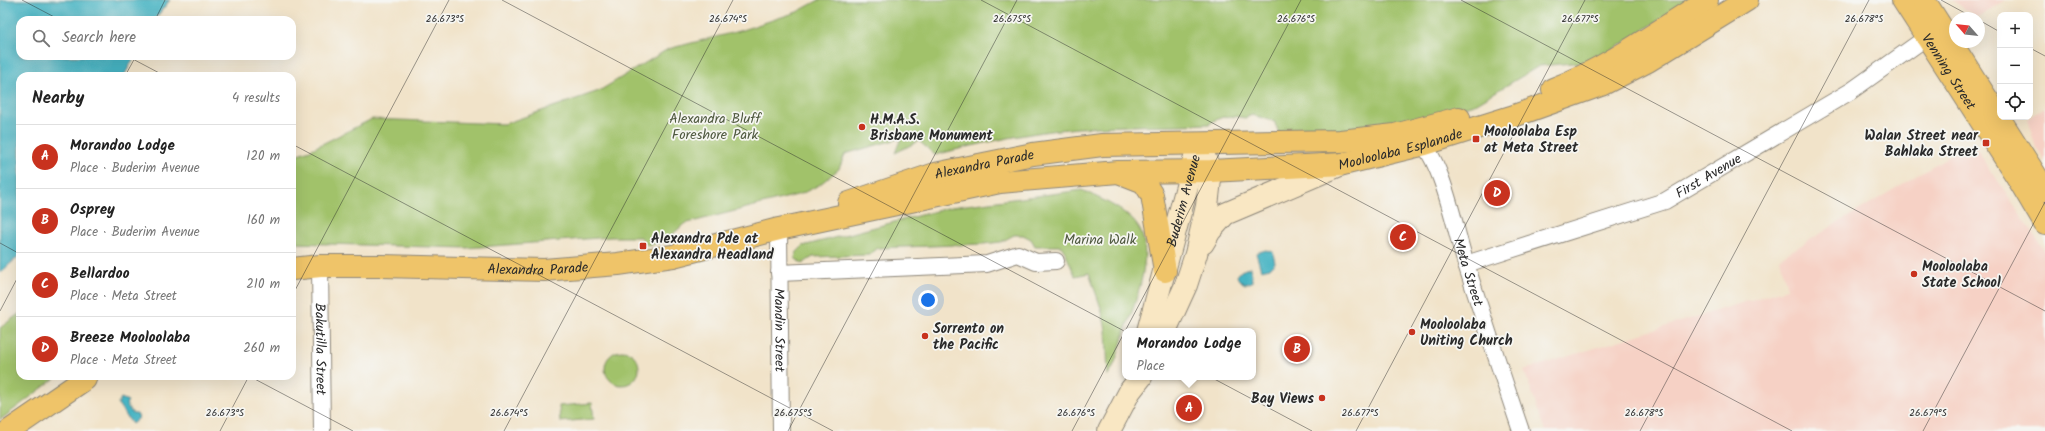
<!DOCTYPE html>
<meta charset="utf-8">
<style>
:root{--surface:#fff;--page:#f2f2f2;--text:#222;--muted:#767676;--line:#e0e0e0;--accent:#c8321e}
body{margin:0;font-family:Kalam,sans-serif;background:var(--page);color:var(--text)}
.controls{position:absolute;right:12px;top:12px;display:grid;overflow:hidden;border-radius:8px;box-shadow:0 4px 16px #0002}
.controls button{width:36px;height:36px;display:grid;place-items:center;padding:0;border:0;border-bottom:1px solid var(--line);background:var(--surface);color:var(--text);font:20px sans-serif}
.compass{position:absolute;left:1949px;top:12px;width:36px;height:36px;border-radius:50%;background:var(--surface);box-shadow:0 4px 16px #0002;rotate:298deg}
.you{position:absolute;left:928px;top:300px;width:14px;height:14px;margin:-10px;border:3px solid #fff;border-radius:50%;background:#1a73e8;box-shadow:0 0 0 6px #1a73e833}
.badge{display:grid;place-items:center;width:26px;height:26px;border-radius:50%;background:var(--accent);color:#fff;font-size:13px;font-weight:700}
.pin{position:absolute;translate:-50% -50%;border:2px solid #fff;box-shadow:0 1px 4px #0006}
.popup{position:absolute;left:1122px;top:328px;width:134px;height:52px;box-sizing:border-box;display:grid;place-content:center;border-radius:8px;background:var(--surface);filter:drop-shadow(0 1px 3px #0005);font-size:13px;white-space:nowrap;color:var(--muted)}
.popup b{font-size:15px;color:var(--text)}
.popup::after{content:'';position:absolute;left:50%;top:100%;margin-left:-8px;border:8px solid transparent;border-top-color:var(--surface)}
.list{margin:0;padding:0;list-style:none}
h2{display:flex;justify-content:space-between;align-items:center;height:52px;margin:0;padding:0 16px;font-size:17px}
h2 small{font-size:13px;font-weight:400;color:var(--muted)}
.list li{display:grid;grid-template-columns:26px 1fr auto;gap:12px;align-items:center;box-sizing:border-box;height:64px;padding:0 16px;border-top:1px solid var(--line)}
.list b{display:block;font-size:15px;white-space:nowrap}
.list p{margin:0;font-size:13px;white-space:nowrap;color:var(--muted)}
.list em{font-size:13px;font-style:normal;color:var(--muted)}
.icon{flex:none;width:22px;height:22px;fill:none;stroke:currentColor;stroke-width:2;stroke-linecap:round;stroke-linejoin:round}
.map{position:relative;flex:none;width:2045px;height:431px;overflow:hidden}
.search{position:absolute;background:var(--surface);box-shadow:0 4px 16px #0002;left:16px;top:16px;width:280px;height:44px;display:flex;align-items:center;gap:10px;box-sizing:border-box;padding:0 14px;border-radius:12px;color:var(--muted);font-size:15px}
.panel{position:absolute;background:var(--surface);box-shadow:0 4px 16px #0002;left:16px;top:72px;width:280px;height:308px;border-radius:12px}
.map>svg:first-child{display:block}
</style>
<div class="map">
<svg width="2045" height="431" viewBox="0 0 2045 431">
<rect width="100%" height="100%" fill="#f6f6f2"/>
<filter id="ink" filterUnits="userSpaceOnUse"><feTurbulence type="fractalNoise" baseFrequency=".025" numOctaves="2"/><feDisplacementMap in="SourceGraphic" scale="8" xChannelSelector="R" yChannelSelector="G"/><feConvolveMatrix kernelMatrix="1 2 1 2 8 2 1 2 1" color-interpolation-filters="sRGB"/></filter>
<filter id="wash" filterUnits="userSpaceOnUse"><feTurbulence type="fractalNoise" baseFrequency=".012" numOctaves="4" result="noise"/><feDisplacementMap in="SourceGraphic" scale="16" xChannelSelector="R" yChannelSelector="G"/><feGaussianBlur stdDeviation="0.9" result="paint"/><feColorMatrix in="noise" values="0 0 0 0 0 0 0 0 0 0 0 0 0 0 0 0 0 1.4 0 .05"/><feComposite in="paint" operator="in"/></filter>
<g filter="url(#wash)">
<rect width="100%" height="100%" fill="#f1e3c9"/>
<!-- built -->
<path fill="#f6d1c5" d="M1952 0H2006L1977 17Z
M2045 107V161L2036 148 2027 119Z
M1972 142 2045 251V431H1545L1524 370 1787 289 1780 258Z"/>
<!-- green -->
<path fill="#a1c26b" stroke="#66764b" d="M819 0H1691L1595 61 1539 66 1477 103 1420 120 1386 126 1348 131 1279 133 1274 121 1252 115 1245 118C1231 115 1222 115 1209 124 1166 126 1122 125 1078 128 1029 132 982 143 935 155L919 141 895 153 901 138 845 154 839 169 819 185 801 194 684 224 664 242 647 245 641 237H611L467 248 292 243V156L310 150 372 119 504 124 599 91 668 49 739 31 797 12Z
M1082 190C1102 200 1129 210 1140 230 1154 257 1134 306 1125 331 1120 347 1117 362 1108 376L1106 329 1101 308 1089 273 1075 276 1065 252 1061 246H1035L1031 239 1023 235H1014L1001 242 983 244 878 248 869 255 813 257 802 264 795 258 796 253 803 246 951 207Z
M20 313V376H58L0 420V328Z
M605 368a17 17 0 1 1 34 0a17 17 0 1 1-34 0Z
M592 403 594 419 560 422 559 406Z"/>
<!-- water -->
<path fill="#47b4c3" stroke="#397077" d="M0 0H170L154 20H20V56H135L124 76H20V255L0 273Z
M1266 250 1273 252 1275 263 1270 268 1261 270 1256 253Z
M1251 267 1252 282 1245 284 1239 280 1237 276 1241 271Z
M121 398 128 401 126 404 133 414H137L139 418 132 424 118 404Z"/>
</g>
<g filter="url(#ink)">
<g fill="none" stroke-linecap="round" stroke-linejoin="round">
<!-- street casing -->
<g stroke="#8e877a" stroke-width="18">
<g id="street">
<path id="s1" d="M1417 138C1443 159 1455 231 1466 264 1484 320 1502 375 1521 431"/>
<path id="s2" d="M779 229 781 431"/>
<path id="s3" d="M1466 264 1665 201 1851 91 1927 37"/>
<path id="s4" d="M320 266 322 431"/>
<path d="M779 273 987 264 1018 254 1036 262 1056 261"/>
</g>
</g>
<!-- secondary casing -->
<g stroke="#8e877a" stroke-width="24">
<g id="secondary">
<path d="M1203 243 1210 231 1225 214 1340 165"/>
<path id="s5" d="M1148 331 1196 153"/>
<path d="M1165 331 1186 285 1196 254 1207 206 1211 171 1198 145"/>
<path d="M1109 431 1130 391 1141 377"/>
</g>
</g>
<!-- primary casing -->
<g stroke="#8e877a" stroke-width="24">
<g id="primary">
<path id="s6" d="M1903 0 2016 175 2045 224"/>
<path d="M1924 0 2045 190"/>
<path d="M1553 89C1608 68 1658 31 1707 0"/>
<path d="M1121 173 1144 182 1152 195 1165 271"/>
<path id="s7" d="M849 203 935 174 1033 154 1102 145 1340 141 1395 135 1459 118"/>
<path id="s8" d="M292 269 320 266H381L544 270 618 264 673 256 779 229 1000 182 1118 172 1211 171 1343 164 1425 144 1511 117 1601 85 1648 61 1747 0"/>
<path d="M9 431 85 379"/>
</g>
</g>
<!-- street -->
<use href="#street" stroke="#fff" stroke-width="16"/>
<!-- secondary -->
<use href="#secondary" stroke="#f9e7c3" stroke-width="22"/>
<!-- primary -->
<use href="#primary" stroke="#efc469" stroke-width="22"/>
</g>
</g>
<!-- ticks -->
<path fill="none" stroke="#2b2b2b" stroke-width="1" stroke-opacity="0.45" d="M22 0 60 20M502 0 1312 431M981 0 1792 431M1461 0 2045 311M1941 0 1974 18M155 20 165 0M1979 20 2000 32M2030 48 2045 56M127 56 165 76M125 76 136 56M292 144 833 431M0 243 20 254M292 296 449 0M0 311 20 273M249 376 353 431M220 431 249 376M504 431 733 0M788 431 1017 0M1072 431 1301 0M1356 431 1585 0M1640 431 1869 0M1923 431 2045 202"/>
<!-- markers -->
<g fill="#c8321e" stroke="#f6f6f2" stroke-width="1.5">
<circle cx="862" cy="127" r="4"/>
<rect x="1472" y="135" width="8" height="8" rx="2"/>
<rect x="1982" y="139" width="8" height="8" rx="2"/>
<rect x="639" y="242" width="8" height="8" rx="2"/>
<circle cx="1914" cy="274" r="4"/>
<circle cx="1412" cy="332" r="4"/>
<circle cx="925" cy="336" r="4"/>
<circle cx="1322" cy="398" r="4"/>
</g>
<g text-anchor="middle" stroke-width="3.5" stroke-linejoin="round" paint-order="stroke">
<!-- street labels -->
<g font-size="14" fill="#2b2b2b" stroke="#f6f6f2">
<text dy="5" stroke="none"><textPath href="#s6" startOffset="85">Venning Street</textPath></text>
<text dy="5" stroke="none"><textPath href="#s8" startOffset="1120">Mooloolaba Esplanade</textPath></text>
<text dy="5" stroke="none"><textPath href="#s7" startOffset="141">Alexandra Parade</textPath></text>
<text dy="5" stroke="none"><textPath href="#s3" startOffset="259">First Avenue</textPath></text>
<text dy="5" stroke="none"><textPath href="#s5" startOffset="135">Buderim Avenue</textPath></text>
<text dy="5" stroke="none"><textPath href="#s8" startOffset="246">Alexandra Parade</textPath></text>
<text dy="5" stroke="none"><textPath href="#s1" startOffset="145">Meta Street</textPath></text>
<text dy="5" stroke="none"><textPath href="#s2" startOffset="101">Mandin Street</textPath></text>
<text dy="5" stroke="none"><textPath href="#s4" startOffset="83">Bakutilla Street</textPath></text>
</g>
<!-- park labels -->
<g font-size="14" fill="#4e583e" stroke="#f6f6f2">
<text x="715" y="123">Alexandra Bluff<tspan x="715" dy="16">Foreshore Park</tspan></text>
<text x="1100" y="244">Marina Walk</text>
</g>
<!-- poi labels -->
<g font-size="14" font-weight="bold" fill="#2b2b2b" stroke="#f6f6f2" text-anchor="start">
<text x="870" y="124">H.M.A.S.<tspan x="870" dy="16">Brisbane Monument</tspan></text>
<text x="1484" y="136">Mooloolaba Esp<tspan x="1484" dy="16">at Meta Street</tspan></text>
<text x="1978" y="140" text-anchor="end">Walan Street near<tspan x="1978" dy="16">Bahlaka Street</tspan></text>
<text x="651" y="243">Alexandra Pde at<tspan x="651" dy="16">Alexandra Headland</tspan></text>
<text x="1922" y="271">Mooloolaba<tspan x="1922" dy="16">State School</tspan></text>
<text x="1420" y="329">Mooloolaba<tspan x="1420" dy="16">Uniting Church</tspan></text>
<text x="933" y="333">Sorrento on<tspan x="933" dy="16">the Pacific</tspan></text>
<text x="1314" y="403" text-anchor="end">Bay Views</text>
</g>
</g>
<g font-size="10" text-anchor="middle" fill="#2b2b2b" stroke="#f6f6f2" stroke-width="3.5" stroke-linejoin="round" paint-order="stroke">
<text x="1864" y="22">26.678°S</text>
<text x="445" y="22">26.673°S</text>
<text x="728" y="22">26.674°S</text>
<text x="1012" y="22">26.675°S</text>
<text x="1296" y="22">26.676°S</text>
<text x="1580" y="22">26.677°S</text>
<text x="225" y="416">26.673°S</text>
<text x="509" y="416">26.674°S</text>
<text x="793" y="416">26.675°S</text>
<text x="1076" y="416">26.676°S</text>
<text x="1360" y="416">26.677°S</text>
<text x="1644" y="416">26.678°S</text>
<text x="1928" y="416">26.679°S</text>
</g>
</svg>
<div class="controls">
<button>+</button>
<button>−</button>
<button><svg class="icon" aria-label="locate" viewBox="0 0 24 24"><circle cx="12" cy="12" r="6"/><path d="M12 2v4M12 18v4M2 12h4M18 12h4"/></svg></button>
</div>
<svg class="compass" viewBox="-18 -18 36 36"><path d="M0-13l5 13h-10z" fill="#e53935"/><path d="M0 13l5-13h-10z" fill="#767676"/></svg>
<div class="you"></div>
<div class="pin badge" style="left:1189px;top:408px">A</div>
<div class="popup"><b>Morandoo Lodge</b>Place</div>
<div class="pin badge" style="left:1297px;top:349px">B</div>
<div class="pin badge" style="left:1403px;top:237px">C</div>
<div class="pin badge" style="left:1497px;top:193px">D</div>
<div class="search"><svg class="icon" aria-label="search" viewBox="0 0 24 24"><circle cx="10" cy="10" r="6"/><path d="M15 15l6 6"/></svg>Search here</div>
<section class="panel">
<h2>Nearby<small>4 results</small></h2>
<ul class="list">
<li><span class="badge">A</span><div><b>Morandoo Lodge</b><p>Place · Buderim Avenue</p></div><em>120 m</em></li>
<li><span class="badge">B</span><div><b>Osprey</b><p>Place · Buderim Avenue</p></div><em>160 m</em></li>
<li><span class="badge">C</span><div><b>Bellardoo</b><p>Place · Meta Street</p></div><em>210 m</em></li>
<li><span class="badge">D</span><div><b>Breeze Mooloolaba</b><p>Place · Meta Street</p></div><em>260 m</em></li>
</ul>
</section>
</div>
